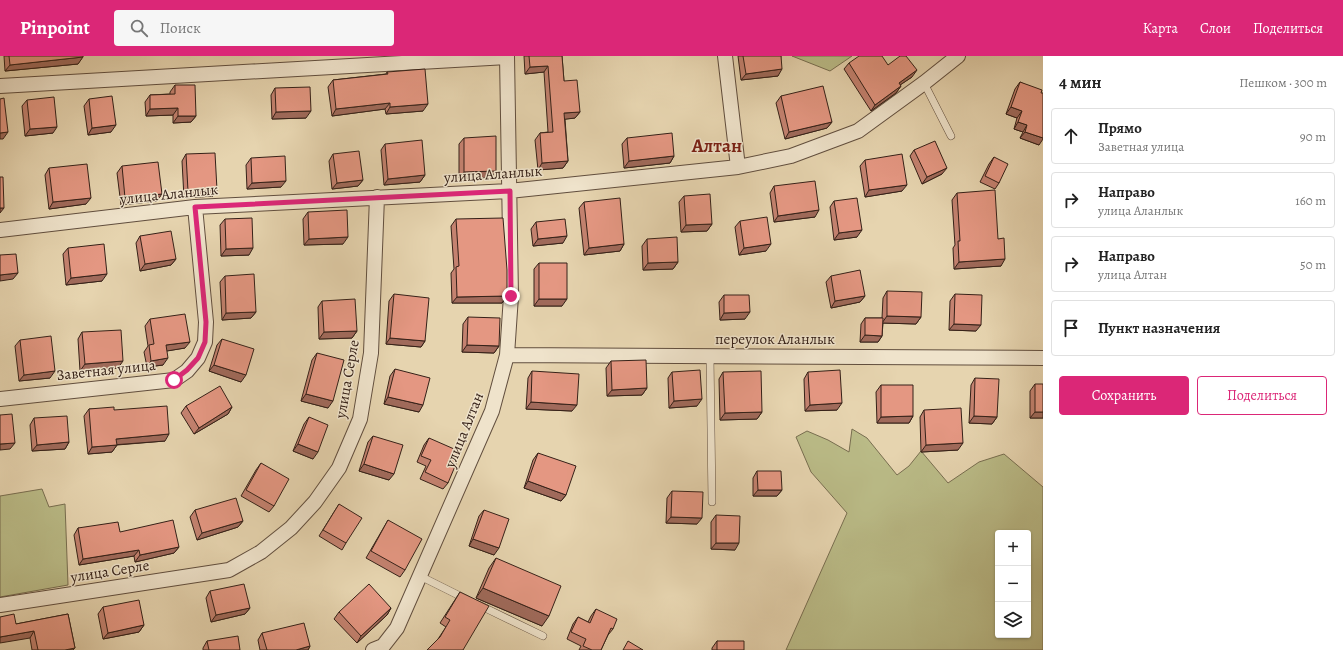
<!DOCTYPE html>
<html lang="ru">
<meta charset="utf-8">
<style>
:root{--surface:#fff;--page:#f6f6f6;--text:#222;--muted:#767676;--line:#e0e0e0;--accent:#db2777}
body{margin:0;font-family:Alegreya,serif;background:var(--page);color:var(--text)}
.controls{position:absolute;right:12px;bottom:12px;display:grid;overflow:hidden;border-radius:4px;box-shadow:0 1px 3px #0004}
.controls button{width:36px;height:36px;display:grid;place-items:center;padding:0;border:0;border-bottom:1px solid var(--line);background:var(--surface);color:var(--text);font:20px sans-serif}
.stop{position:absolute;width:12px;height:12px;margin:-9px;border:3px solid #db2777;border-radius:50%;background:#fff}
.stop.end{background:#db2777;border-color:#fff;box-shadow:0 1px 4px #0008}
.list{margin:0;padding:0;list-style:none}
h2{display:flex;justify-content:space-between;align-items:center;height:52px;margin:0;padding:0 16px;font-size:17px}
h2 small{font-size:13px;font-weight:400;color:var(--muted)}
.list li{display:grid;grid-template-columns:26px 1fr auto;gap:12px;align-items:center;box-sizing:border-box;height:56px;margin:0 8px 8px;padding:0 8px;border:1px solid var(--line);border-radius:4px}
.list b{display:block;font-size:15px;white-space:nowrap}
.list p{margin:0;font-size:13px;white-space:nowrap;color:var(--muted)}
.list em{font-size:13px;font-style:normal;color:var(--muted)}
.actions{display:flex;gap:8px;padding:12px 16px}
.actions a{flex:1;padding:9px 0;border:1px solid var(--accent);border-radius:4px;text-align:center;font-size:14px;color:var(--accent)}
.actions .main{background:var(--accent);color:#fff}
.icon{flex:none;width:22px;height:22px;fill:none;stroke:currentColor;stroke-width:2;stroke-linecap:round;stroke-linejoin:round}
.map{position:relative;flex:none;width:1043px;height:594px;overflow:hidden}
header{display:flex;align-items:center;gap:24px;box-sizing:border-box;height:56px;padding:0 20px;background:var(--accent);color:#fff}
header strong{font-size:19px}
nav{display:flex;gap:22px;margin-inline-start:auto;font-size:14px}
.search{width:280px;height:36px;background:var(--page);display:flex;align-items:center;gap:10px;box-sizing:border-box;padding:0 14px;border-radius:4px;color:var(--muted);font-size:15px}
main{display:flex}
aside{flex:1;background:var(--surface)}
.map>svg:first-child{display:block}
</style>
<header>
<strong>Pinpoint</strong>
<div class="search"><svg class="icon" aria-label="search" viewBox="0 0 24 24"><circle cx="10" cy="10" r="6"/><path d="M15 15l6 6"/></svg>Поиск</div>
<nav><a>Карта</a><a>Слои</a><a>Поделиться</a></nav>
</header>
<main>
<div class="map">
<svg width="1043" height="594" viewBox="0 0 1043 594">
<rect width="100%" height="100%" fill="#e6d4af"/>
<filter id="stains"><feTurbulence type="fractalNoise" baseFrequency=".005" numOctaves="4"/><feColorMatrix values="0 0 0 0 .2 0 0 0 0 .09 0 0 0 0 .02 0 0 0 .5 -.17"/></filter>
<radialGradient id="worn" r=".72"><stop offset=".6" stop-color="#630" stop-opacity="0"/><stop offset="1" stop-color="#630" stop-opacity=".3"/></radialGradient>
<!-- green -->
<path fill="#babb87" stroke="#786e50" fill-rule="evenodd" d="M792 0H852L830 15Z
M852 373 867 382 897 419 909 410 921 395 948 427 979 406 1004 398 1043 431V594H786L847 457 811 416 796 381 807 375 828 384 849 396ZM998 477H1028V579H998Z
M42 433 49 451 65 448 68 529 0 541V440Z"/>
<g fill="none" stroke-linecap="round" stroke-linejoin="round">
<!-- service casing -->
<g stroke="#614e3e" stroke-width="8">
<path id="service" d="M924 27 951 80
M710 300 712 446
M420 520 466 543
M479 549 543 580"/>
</g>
<!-- minor casing -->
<g stroke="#614e3e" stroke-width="16">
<path id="minor" d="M725 0 738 111
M0 30 507 1
M0 174 195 151 509 135 738 111 791 100 858 75 924 27 958 0
M507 299 1043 302
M0 343 174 324 187 315 198 302 205 286 206 266 195 151
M0 549 229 514 261 496 291 472 315 446 339 412 360 363 371 297 377 141
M373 594 383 590 397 572 492 355 507 299 511 240 507 0"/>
</g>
<!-- service -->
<use href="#service" stroke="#efe3cb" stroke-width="7"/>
<!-- minor -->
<use href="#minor" stroke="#efe3cb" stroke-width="14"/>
</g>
<!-- wall -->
<path fill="#c48270" stroke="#352118" d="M4 0H83L78 8 5 15Z
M524 0H562L564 25 580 56 575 62 565 63 568 105 563 112 538 114 535 84 540 77 548 76 544 16 525 18Z
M738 0H781L778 20 741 24Z
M849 7 888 9 912 21 900 29 901 30 896 37 871 55 844 13Z
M387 16 423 55 386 58 385 53 332 60 328 31 333 24 386 18Z
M1020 26 1041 37 1039 89 1020 82 1023 76 1014 73 1017 62 1006 58 1015 33Z
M175 29 196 60 191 66 173 67V59L146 60 145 46 150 39 170 38V36Z
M275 32 306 62 272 63 271 39Z
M781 40 832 66 827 72 785 83 776 47Z
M89 43 111 76 88 79 84 50Z
M27 44 53 77 25 80 22 50Z
M464 82 496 115 491 122H459V88Z
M627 82 674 100 670 107 624 112 622 88Z
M385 88 425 119 420 126 384 129 381 94Z
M914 94 942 118 922 128 910 100Z
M186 98 217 134 213 140 184 142 182 105Z
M333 98 363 124 358 130 332 133 329 105Z
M994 101 999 127 995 133 980 126 989 108Z
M251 102 281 131 247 133 246 109Z
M865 104 902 135 865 141 860 110Z
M122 110 157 145 121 149 117 117Z
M49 112 86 148 49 153 45 119Z
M774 130 815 161 774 166 770 137Z
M957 137 998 183 1001 210 954 213 953 192 955 189 952 144Z
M684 140 712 168 707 175 681 176 679 146Z
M834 145 857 181 834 184 830 151Z
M584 146 624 188 620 195 584 199 579 152Z
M308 156 343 188 304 189 303 163Z
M225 163 249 199 221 200 220 169Z
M456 163 507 240 502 247H452L451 217 454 213 451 170Z
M740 165 766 195 739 199 735 171Z
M536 166 563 187 533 190 531 173Z
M140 180 176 203 171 209 140 215 136 187Z
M647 183 678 206 673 213 643 214 642 190Z
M68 192 102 225 66 229 63 198Z
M539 207 562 250H534V213Z
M225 220 256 256 251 262 222 264 220 226Z
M831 220 865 240 860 246 831 252 826 226Z
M887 235 921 261 916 268 883 267 882 280 878 286H860L861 268 865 262H882L883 242Z
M394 238 425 285 421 291 386 288 389 245Z
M955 238 976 275 949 274 950 245Z
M724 239 745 263 720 264 719 246Z
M322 245 357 275 352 282 319 283 318 251Z
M468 261 499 290 494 297 462 296 463 268Z
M150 263 185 292 166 295 163 309 147 311 144 296 148 290 145 270Z
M82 276 118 312 80 315 78 283Z
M222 283 241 326 209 315 217 289Z
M20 284 50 322 19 325 15 290Z
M317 297 328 352 301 345 312 304Z
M611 305 647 332 642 339 607 340 606 312Z
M395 313 419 356 384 348 390 320Z
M532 315 572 355 526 353 528 322Z
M672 316 697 350 669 352 668 322Z
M723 316 762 356 757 363 720 364 719 323Z
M808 316 837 354 805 355 804 323Z
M975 322 997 361 992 368 969 367 971 329Z
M1035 328 1043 362H1030V335Z
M881 329 913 360 909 367H877L876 336Z
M186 350 232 351 228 358 194 378 181 357Z
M89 353 114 354 165 385 117 389 112 396 88 398 84 360Z
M924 354 958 394 921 396 920 361Z
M309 361 313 403 293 395 304 368Z
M34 362 69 386 65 393 32 395 30 369Z
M373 380 389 424 359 415 368 386Z
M429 382 448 427 443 433 420 423 426 410 417 406 424 389Z
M538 397 566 439 561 445 524 432 533 404Z
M261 407 274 450 269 456 241 440 256 414Z
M757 415 782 434 777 440H753V422Z
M672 435 697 468 666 467 667 442Z
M339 448 346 487 342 494 319 480Z
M195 454 243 465 238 471 197 484 190 461Z
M484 454 494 499 469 490 479 460Z
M716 459 735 494 711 493V466Z
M388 464 405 514 400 521 366 502 384 471Z
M78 472 179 491 174 497 135 506 134 500 79 509 74 479Z
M496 502 542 570 476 542 489 512Z
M210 535 250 552 245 558 211 566 206 542Z
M460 536 463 594 438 583 446 571 440 567Z
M103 551 144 569 139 576 103 583 98 558Z
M391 552 387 559 357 587 334 563 339 556Z
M596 553 613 573 608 579 601 594H579L581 590 567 583 573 568 578 561 588 566 591 560Z
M68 558 75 592 73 594H32L30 582 16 568Z
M262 577 310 590 308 594H260L258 584Z
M207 585 240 594H203V592Z
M717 585 744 594H712V592Z"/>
<!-- shaded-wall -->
<path fill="#a06a5b" stroke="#352118" d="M83 1 78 8 5 15 10 9Z
M548 10 544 16 525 18 530 11Z
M782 13 778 20 741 24 746 18Z
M917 14 912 21 894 33 899 27Z
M901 30 896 37 871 55 875 49Z
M390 47 385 53 332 60 336 53Z
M428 48 423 55 386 58 390 51Z
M1011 51 1022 55 1017 62 1006 58Z
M178 52 173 59 146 60 150 53Z
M311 55 306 62 272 63 276 56Z
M580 56 575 62 559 64 564 57Z
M178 60H196L191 66 173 67Z
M832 66 827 72 785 83 789 76Z
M1018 66 1027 69 1023 76 1014 73Z
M116 69 111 76 88 79 92 72Z
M57 71 53 77 25 80 30 73Z
M8 76 3 83H0V77Z
M1025 76 1043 82V83L1039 89 1020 82Z
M674 100 670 107 624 112 629 105Z
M568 105 563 112 538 114 542 107Z
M947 112 942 118 922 128 927 121Z
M496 115 491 122H459L464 116Z
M425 119 420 126 384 129 388 123Z
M363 124 358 130 332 133 337 127Z
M286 125 281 131 247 133 252 127Z
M907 129 902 135 865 141 869 134Z
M217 134 213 140 184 142 188 135Z
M162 138 157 145 121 149 125 142Z
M91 142 86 148 49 153 53 146Z
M0 152H4L0 157Z
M819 154 815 161 774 166 778 160Z
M712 168 707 175 681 176 686 169Z
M862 174 857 181 834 184 839 177Z
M567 180 563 187 533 190 538 183Z
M348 181 343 188 304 189 309 183Z
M624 188 620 195 584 199 589 192Z
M771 188 766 195 739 199 744 192Z
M253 192 249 199 221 200 226 193Z
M176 203 171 209 140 215 145 208Z
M1005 203 1001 210 954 213 959 206Z
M678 206 673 213 643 214 648 207Z
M18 217 13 223 0 225V219Z
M107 218 102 225 66 229 71 222Z
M507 240 502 247H452L457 241Z
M865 240 860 246 831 252 835 245Z
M539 243H567L562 250H534Z
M256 256 251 262 222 264 226 257Z
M750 256 745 263 720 264 724 257Z
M887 260 921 261 916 268 882 267Z
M954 268 981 269 976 275 949 274Z
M357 275 352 282 319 283 324 276Z
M865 279 882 280 878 286H860Z
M390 282 425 285 421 291 386 288Z
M190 286 185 292 161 296 166 289Z
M467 289 499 290 494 297 462 296Z
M168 302 163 309 147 311 151 305Z
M123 305 118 312 80 315 85 308Z
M214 309 246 319 241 326 209 315Z
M55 315 50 322 19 325 24 319Z
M647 332 642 339 607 340 612 334Z
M306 338 333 345 328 352 301 345Z
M388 341 423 349 419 356 384 348Z
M702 343 697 350 669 352 674 345Z
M531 346 577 349 572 355 526 353Z
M842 347 837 354 805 355 810 349Z
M232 351 228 358 194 378 199 372Z
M762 356 757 363 720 364 725 357Z
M1035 356H1043V362H1030Z
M913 360 909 367H877L881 361Z
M974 360 997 361 992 368 969 367Z
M169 378 165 385 112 389 116 383Z
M69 386 65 393 32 395 37 389Z
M15 387 10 393 0 394V388Z
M963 387 958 394 921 396 926 389Z
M298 388 318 396 313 403 293 395Z
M117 389 112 396 88 398 92 391Z
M364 408 394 418 389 424 359 415Z
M528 425 566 439 561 445 524 432Z
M758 434H782L777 440H753Z
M671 461 702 462 697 468 666 467Z
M243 465 238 471 197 484 202 477Z
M473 483 499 492 494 499 469 490Z
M716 487H739L735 494 711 493Z
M179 491 174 497 135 506 140 499Z
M139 494 134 500 79 509 83 503Z
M483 532 549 560 542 570 476 542Z
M250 552 245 558 211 566 216 559Z
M391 552 387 559 357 587 361 580Z
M144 569 139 576 103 583 108 577Z
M34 575 30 582 0 587V581Z
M310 590 308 594H296Z
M75 592 73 594H65Z"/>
<!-- building -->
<path fill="#e49782" stroke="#352118" d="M9 0H83V1L10 9Z
M529 0H562L564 25 577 24 580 56 564 57 568 105 542 107 540 77 553 76 548 10 530 11Z
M743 0H781L782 13 746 18Z
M859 0H882L888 9 900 0H906L917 14 899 27 901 30 875 49 849 7Z
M425 13 428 48 390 51V47L336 53 333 24 388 18 387 16Z
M1020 26 1042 34 1041 37H1043V82L1025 76 1027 69 1018 66 1022 55 1011 51Z
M175 29H195L196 60H178V52L150 53V39L175 38Z
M823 30 832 66 789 76 781 40Z
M310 31 311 55 276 56 275 32Z
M112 40 116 69 92 72 89 43Z
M54 41 57 71 30 73 27 44Z
M4 42 8 76 0 77V43Z
M672 77 674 100 629 105 627 82Z
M496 80V115L464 116V82Z
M422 84 425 119 388 123 385 88Z
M935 85 947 112 927 121 914 94Z
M359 95 363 124 337 127 333 98Z
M215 97 217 134 188 135 186 98Z
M902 98 907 129 869 134 865 104Z
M285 100 286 125 252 127 251 102Z
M994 101 1008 108 999 127 985 120Z
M158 106 162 138 125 142 122 110Z
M87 108 91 142 53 146 49 112Z
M0 121H3L4 152H0Z
M815 125 819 154 778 160 774 130Z
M995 134 998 183 1004 182 1005 203 959 206 958 185H960L957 137Z
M710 138 712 168 686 169 684 140Z
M620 142 624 188 589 192 584 146Z
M857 142 862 174 839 177 834 145Z
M347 154 348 181 309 183 308 156Z
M767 161 771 188 744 192 740 165Z
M252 162 253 192 226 193 225 163Z
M503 162 507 214V240L457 241 456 211 459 210 456 163Z
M565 163 567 180 538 183 536 166Z
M171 175 176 203 145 208 140 180Z
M677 181 678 206 648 207 647 183Z
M104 188 107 218 71 222 68 192Z
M16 198 18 217 0 219V199Z
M539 207H567V243H539Z
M860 214 865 240 835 245 831 220Z
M254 218 256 256 226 257 225 220Z
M887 235 922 236 921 261 887 260Z
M394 238 429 242 425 285 390 282Z
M955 238 982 239 981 269 954 268Z
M724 239H749L750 256 724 257Z
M355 243 357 275 324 276 322 245Z
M185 258 190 286 166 289 168 302 151 305 149 289 154 288 150 263Z
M468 261 500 262 499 290 467 289Z
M865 262H883L882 280 865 279Z
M121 274 123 305 85 308 82 276Z
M51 280 55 315 24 319 20 284Z
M222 283 254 293 246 319 214 309Z
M317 297 344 304 333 345 306 338Z
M646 304 647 332 612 334 611 305Z
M395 313 430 322 423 349 388 341Z
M700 314 702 343 674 345 672 316Z
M840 314 842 347 810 349 808 316Z
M532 315 579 318 577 349 531 346Z
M761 315 762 356 725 357 723 316Z
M975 322 999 323 997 361 974 360Z
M1035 328H1043V356H1035Z
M881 329H913V360L881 361Z
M220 330 232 351 199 372 186 350Z
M167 350 169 378 116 383 117 389 92 391 89 353 114 351V354Z
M961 352 963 387 926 389 924 354Z
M12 358 15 387 0 388V359Z
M67 360 69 386 37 389 34 362Z
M309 361 328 369 318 396 298 388Z
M373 380 403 389 394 418 364 408Z
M429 382 461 396 448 427 425 416 431 404 421 400Z
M538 397 576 410 566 439 528 425Z
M261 407 289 423 274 450 246 434Z
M757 415H781L782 434H758Z
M672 435 703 436 702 462 671 461Z
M236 442 243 465 202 477 195 454Z
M339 448 362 462 346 487 323 474Z
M484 454 509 463 499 492 473 483Z
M716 459 740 460 739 487H716Z
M173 464 179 491 140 499 139 494 83 503 78 472 118 466 120 476Z
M388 464 422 483 405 514 371 495Z
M496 502 561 530 549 560 483 532Z
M244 528 250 552 216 559 210 535Z
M369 528 391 552 361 580 339 556Z
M460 536 489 550 463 594H427L440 581 450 564 445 561Z
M139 544 144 569 108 577 103 551Z
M596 553 617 563 613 573 611 572 601 594H592L583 590 586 583 571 576 578 561 590 567Z
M14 558 16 568 68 558 75 592 65 594H38L34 575 0 581V561Z
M304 567 310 590 296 594H267L262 577Z
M238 580 240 594H209L207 585Z
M628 585 643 594H623Z
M717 585H744V594H717Z"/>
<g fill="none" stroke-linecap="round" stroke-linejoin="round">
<!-- route -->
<path stroke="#db2777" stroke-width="5" d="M174 324 187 314 198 302 205 286 206 266 195 151 510 135 511 240"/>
</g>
<g text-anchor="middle" stroke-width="3" stroke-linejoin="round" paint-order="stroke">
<!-- street labels -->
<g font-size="15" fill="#352118" stroke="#efe3cb">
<text transform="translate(493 118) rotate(-4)" y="5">улица Аланлык</text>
<text transform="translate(169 138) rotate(-6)" y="5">улица Аланлык</text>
<text x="775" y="288">переулок Аланлык</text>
<text transform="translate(106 314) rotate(-6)" y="5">Заветная улица</text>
<text transform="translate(347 323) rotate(-80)" y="5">улица Серле</text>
<text transform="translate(464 374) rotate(-68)" y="5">улица Алтан</text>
<text transform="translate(110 515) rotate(-9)" y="5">улица Серле</text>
</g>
<!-- district labels -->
<g font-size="19" font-weight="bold" fill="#7a1f14" stroke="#efe3cb">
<text x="717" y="96">Алтан</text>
</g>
</g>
<rect width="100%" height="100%" filter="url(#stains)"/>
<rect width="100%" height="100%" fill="url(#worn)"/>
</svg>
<div class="controls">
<button>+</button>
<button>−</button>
<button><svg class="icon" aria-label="layers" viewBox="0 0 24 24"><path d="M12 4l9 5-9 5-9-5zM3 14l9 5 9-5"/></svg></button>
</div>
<div class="stop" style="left:174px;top:324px"></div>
<div class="stop end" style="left:511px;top:240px"></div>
</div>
<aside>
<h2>4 мин<small>Пешком · 300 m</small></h2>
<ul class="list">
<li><svg class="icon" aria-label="ahead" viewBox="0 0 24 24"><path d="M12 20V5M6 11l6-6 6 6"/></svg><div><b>Прямо</b><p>Заветная улица</p></div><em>90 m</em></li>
<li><svg class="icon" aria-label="right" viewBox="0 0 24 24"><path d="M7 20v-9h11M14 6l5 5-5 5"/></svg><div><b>Направо</b><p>улица Аланлык</p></div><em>160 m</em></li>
<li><svg class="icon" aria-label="right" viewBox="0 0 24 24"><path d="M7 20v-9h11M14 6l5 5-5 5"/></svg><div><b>Направо</b><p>улица Алтан</p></div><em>50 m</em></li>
<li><svg class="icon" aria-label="arrive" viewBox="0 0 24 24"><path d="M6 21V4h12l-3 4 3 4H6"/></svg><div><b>Пункт назначения</b></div></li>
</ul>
<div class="actions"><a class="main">Сохранить</a><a>Поделиться</a></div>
</aside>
</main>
